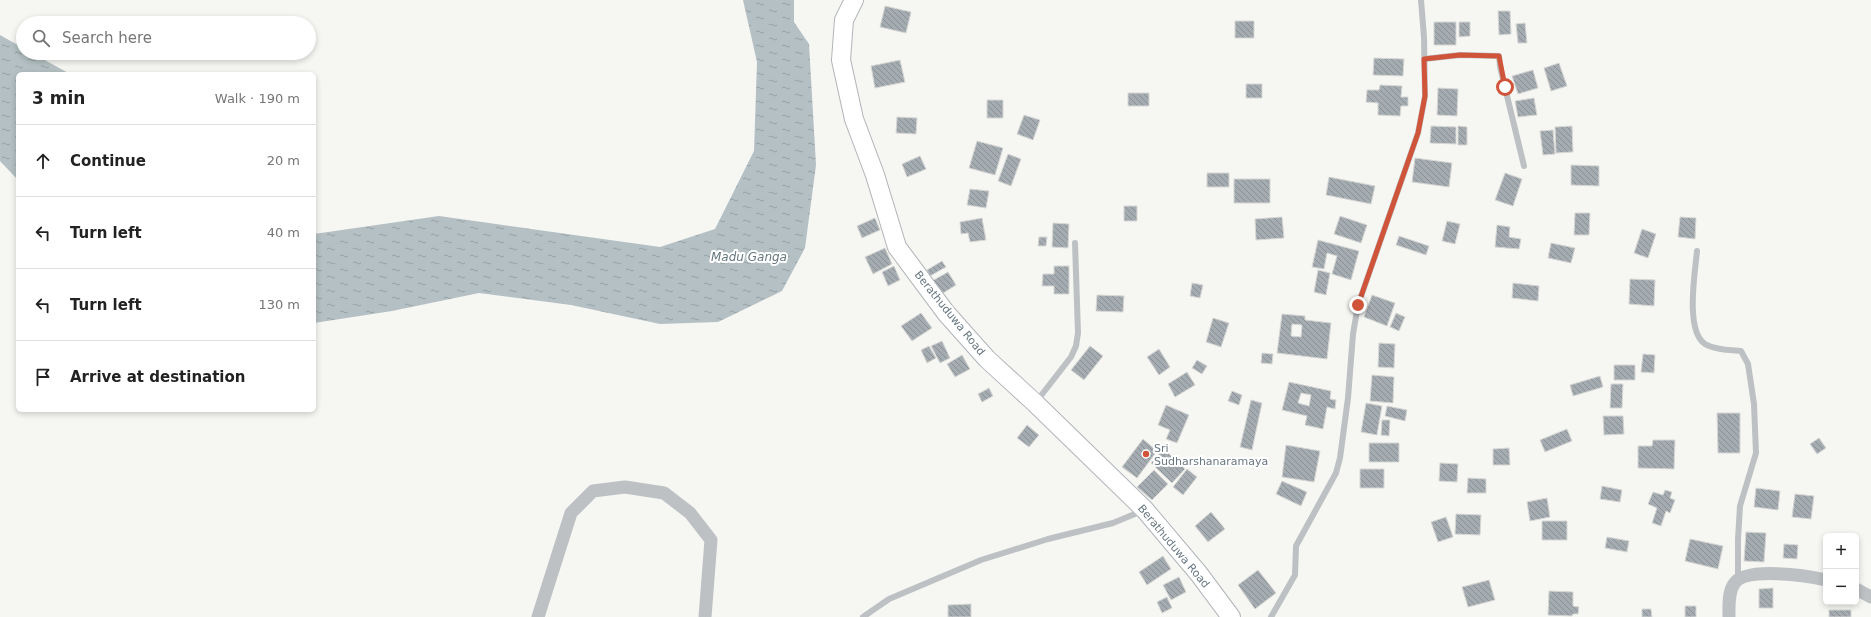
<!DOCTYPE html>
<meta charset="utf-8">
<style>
:root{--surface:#fff;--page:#f2f2f2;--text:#222;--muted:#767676;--line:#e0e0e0}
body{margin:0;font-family:"DejaVu Sans",sans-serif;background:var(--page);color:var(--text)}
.controls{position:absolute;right:12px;bottom:12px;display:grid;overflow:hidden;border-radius:6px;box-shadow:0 2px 6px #0003}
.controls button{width:36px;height:36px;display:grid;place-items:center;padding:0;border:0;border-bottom:1px solid var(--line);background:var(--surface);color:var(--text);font:20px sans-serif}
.stop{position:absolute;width:12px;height:12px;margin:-9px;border:3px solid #cf543a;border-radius:50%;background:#fff}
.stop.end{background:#cf543a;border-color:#fff;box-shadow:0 1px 4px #0008}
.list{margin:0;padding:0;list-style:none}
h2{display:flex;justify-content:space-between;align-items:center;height:52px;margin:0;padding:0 16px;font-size:17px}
h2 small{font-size:13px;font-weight:400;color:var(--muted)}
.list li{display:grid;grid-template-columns:26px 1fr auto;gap:12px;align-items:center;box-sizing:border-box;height:72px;padding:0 16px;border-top:1px solid var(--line)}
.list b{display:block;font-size:15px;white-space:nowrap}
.list em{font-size:13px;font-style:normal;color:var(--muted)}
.icon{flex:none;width:22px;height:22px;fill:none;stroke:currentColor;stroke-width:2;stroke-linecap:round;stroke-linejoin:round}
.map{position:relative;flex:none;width:1871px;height:617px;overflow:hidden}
.search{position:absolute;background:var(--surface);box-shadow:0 2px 6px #0003;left:16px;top:16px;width:300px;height:44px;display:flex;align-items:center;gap:10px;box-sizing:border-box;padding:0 14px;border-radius:22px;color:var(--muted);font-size:15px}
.panel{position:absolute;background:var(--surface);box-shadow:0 2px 6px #0003;left:16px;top:72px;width:300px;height:340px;border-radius:6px}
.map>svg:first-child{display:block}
</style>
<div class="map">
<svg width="1871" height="617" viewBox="0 0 1871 617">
<defs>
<pattern id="water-ripples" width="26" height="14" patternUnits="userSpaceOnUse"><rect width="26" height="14" fill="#b4c0c3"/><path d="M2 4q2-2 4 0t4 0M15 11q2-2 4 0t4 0" fill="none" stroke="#96a1a4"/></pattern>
<pattern id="building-back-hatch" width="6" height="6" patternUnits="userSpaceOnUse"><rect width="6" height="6" fill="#a5acb1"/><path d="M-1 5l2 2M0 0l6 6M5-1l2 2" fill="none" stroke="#8a9195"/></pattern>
</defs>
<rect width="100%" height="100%" fill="#f6f6f3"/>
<!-- water -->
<path fill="url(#water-ripples)" d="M743 0H794V22L809 44 816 165 805 248 782 291 718 322 660 324 571 305 479 293 392 311 314 323V234L439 216 660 247 715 229 754 151 757 62Z
M0 35 23 48V53H32L70 74H18V180L0 161Z"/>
<!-- building -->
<path fill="url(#building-back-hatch)" stroke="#d7d7d5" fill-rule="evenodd" d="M885 6 911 12 906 33 880 27Z
M1498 11H1510L1511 34 1499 35Z
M1235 21H1254V38H1235Z
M1434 22H1456V45H1434Z
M1459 22H1470V36L1459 37Z
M1525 23 1527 43H1518L1516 24Z
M1374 58 1404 59 1403 76 1373 75Z
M900 60 905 82 875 88 871 66Z
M1559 63 1567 86 1551 91 1544 68Z
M1533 70 1538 88 1518 94 1512 76Z
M1246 84H1262V98H1246Z
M1380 85 1402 86 1401 97H1408V106H1401L1400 116 1378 115V103L1366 102 1367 90H1379Z
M1438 88 1458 89 1457 116 1437 115Z
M1128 93H1149V106H1128Z
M1534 98 1537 115 1518 117 1515 101Z
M987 100H1003V118H987Z
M1024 115 1040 120 1033 140 1017 134Z
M897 117 917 118 916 134 896 133Z
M1431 126 1456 127V144L1430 143Z
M1458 126 1467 127V145H1458Z
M1572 126 1573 152 1556 153 1555 127Z
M1553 130 1555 154 1543 155 1540 131Z
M977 141 1003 148 995 175 969 168Z
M1008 154 1021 159 1011 186 998 181Z
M920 156 926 169 907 177 902 164Z
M1415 158 1452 163 1449 187 1412 182Z
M1571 165 1599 166V186L1571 185Z
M1207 173H1229V187H1207Z
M1505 173 1522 179 1513 206 1495 200Z
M1329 177 1375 186 1371 204 1326 195Z
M1234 179H1270V203H1234Z
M970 189 989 191 986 208 967 205Z
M1124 206H1137V221H1124Z
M1575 213H1590L1589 235H1574Z
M1340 216 1367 225 1361 243 1334 234Z
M1282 217 1284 238 1256 240 1255 219Z
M1680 217 1696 218 1695 239 1678 237Z
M875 218 880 230 862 238 857 226Z
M982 218 986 240 970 242 968 233 961 234 960 222Z
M1447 221 1460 224 1455 244 1442 241Z
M1053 223 1069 224 1068 248 1052 247Z
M1497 225 1510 227 1509 237 1521 239 1519 249 1495 247Z
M1642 229 1656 234 1648 258 1634 253Z
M1399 236 1429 246 1426 255 1396 245Z
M1039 237H1047L1046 246H1038Z
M1318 240 1359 251 1351 280 1332 274 1337 256 1327 253 1324 269 1312 267Z
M1551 243 1575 248 1571 263 1548 258Z
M885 248 892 264 873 274 865 257Z
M942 261 946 267 930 276 927 270Z
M894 266 900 280 888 286 882 272Z
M1054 266H1069V294H1054V286H1042L1043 274H1054Z
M1318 270 1330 273 1326 295 1314 292Z
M948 272 956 285 940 295 932 281Z
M1630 279 1655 280 1654 306 1629 304Z
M1192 283 1203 285 1200 298 1190 296Z
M1513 283 1539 286 1538 301 1512 298Z
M1097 295 1124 296 1123 312 1096 311Z
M1372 295 1395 303 1387 326 1364 317Z
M921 313 932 328 912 341 901 326Z
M1396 313 1405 317 1399 331 1390 327Z
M1282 314 1305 316V320L1331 323 1327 359 1277 353ZM1292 324 1302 325 1301 337 1291 336Z
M1213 318 1229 323 1221 347 1206 342Z
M942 341 950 358 940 363 931 346Z
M1379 343 1395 344 1394 368 1378 367Z
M929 346 936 358 927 363 921 350Z
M1090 346 1103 356 1084 380 1071 370Z
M1159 349 1170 367 1159 375 1147 357Z
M1262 353 1273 354 1272 364 1261 363Z
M1643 354 1655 355 1654 373 1641 372Z
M962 355 970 369 955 377 947 364Z
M1197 360 1207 366 1202 374 1192 368Z
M1614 365H1635V380H1614Z
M1187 372 1195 385 1175 397 1168 384Z
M1372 375 1394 377 1393 403 1370 401Z
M1600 376 1603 387 1573 396 1570 385Z
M1289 382 1331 391 1330 399 1336 400 1335 409 1327 407 1323 429 1305 425 1307 416 1282 410ZM1301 393 1311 395 1309 406 1298 403Z
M1611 384H1623L1622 408H1610Z
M989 388 993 396 982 402 978 394Z
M1232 391 1242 395 1239 405 1228 401Z
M1251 400 1262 403 1252 450 1240 447Z
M1366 403 1382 406 1377 435 1361 432Z
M1166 405 1189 415 1177 443 1166 439 1170 430 1158 425Z
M1387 406 1407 410 1405 421 1385 416Z
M1717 413H1740V453H1718Z
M1603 416H1623L1624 434 1604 435Z
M1382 420H1390L1389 436 1381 435Z
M1027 425 1039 435 1029 447 1017 438Z
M1567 429 1572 441 1545 452 1540 440Z
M1819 438 1826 448 1817 454 1810 444Z
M1143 439 1157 451 1137 478 1122 467Z
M1653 440H1675L1674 469 1638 468V446H1652Z
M1369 443H1399V462H1369Z
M1286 445 1320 451 1314 482 1282 477Z
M1509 448 1510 465H1493V449Z
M1164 449 1185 469 1172 483 1151 463Z
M1440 463 1458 464 1457 482 1439 481Z
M1187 469 1197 477 1183 495 1173 487Z
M1360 469H1384V488H1360Z
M1154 470 1168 484 1152 500 1137 487Z
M1468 478 1486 479V493H1467Z
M1282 481 1307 492 1301 506 1276 494Z
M1602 486 1622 490 1620 502 1600 499Z
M1756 488 1780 491 1778 510 1754 507Z
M1665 490 1672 492 1670 498 1675 500 1670 513 1666 511 1661 526 1652 523 1657 508 1648 504 1653 492 1663 495Z
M1795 494 1814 496 1811 519 1792 517Z
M1547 498 1550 517 1530 521 1527 502Z
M1211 512 1225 529 1208 542 1195 526Z
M1456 514 1481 515 1480 535 1455 534Z
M1446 517 1453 537 1438 542 1431 522Z
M1542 521H1567V540H1542Z
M1746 532 1766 533 1764 562 1744 561Z
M1607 537 1629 541 1627 552 1605 548Z
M1690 539 1723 546 1718 569 1685 561Z
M1784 544 1798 545 1797 559 1783 558Z
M1163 556 1171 569 1147 585 1139 572Z
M1258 570 1276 593 1255 609 1238 585Z
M1179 577 1186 592 1171 600 1163 585Z
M1489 580 1495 600 1468 607 1462 587Z
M1773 588V608H1759V589Z
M1549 591 1573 592V606L1579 607 1578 614H1573L1572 616 1548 615Z
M1167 597 1172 608 1162 613 1157 602Z
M971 604V617H948V605Z
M1685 606H1696V617H1685Z
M1642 609H1651L1652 617H1642Z
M1829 610H1851V617H1829Z"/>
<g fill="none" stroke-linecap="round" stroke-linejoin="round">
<!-- secondary casing -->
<g stroke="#b0b5b9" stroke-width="20">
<path id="secondary" d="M854 0 844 20 841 60 854 119 875 175 897 247 946 313 987 359 1035 403 1145 510 1199 574 1231 617"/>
</g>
<!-- lane -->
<path stroke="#bdc1c4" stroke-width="6" d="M1424 59 1460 55 1499 56 1500 67 1524 166
M1697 251C1695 272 1685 331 1705 344 1715 350 1730 350 1741 351L1748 364 1754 404 1756 453 1740 506 1738 539V579
M1036 402 1071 357 1076 346 1078 333 1075 243
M863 617 889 599 981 560 1048 539 1113 523 1142 511
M1271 617 1295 575 1296 546 1336 473 1340 458 1348 398 1353 334 1358 305 1418 133 1425 96 1424 37 1421 0"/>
<!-- street -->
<path stroke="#bdc1c4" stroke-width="13" d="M1856 589 1871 597
M538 617 571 513 593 491 625 487 664 493 690 513 711 540 705 617
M1729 617C1729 607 1728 592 1734 584 1745 566 1808 576 1826 580"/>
<!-- secondary -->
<use href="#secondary" stroke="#fff" stroke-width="18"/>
</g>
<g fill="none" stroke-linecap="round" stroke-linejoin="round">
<!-- route -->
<path stroke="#cf543a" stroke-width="5" d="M1358 305 1418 133 1425 96 1424 59 1460 55 1499 56 1505 87"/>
</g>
<!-- markers -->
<circle fill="#cf543a" stroke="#fff" stroke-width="1.5" cx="1146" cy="454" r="4"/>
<g text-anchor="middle" stroke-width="4" stroke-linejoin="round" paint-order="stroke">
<!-- street labels -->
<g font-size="11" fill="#687781" stroke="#fff">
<text transform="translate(950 313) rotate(51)" y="4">Berathuduwa Road</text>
<text transform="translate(1174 546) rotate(50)" y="4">Berathuduwa Road</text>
</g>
<!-- poi labels -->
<g font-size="11" fill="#687781" stroke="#fff" text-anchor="start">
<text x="1154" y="452">Sri<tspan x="1154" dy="13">Sudharshanaramaya</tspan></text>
</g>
<!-- water labels -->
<g font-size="12" font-style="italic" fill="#64777d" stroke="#fff">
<text x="749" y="261">Madu Ganga</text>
</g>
</g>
</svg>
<div class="controls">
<button>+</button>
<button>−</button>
</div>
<div class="stop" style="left:1505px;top:87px"></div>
<div class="stop end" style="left:1358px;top:305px"></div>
<div class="search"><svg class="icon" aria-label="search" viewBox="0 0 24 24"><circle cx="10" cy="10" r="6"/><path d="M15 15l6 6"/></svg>Search here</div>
<section class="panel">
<h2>3 min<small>Walk · 190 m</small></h2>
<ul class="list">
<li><svg class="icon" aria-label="ahead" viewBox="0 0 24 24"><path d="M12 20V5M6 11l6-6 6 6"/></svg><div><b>Continue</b></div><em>20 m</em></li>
<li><svg class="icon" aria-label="left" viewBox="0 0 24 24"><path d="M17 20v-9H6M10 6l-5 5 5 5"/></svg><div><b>Turn left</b></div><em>40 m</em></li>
<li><svg class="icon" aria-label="left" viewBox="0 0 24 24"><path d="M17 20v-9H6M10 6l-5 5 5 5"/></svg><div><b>Turn left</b></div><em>130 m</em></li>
<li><svg class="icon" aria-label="arrive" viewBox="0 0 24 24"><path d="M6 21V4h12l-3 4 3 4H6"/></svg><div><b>Arrive at destination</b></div></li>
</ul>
</section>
</div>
